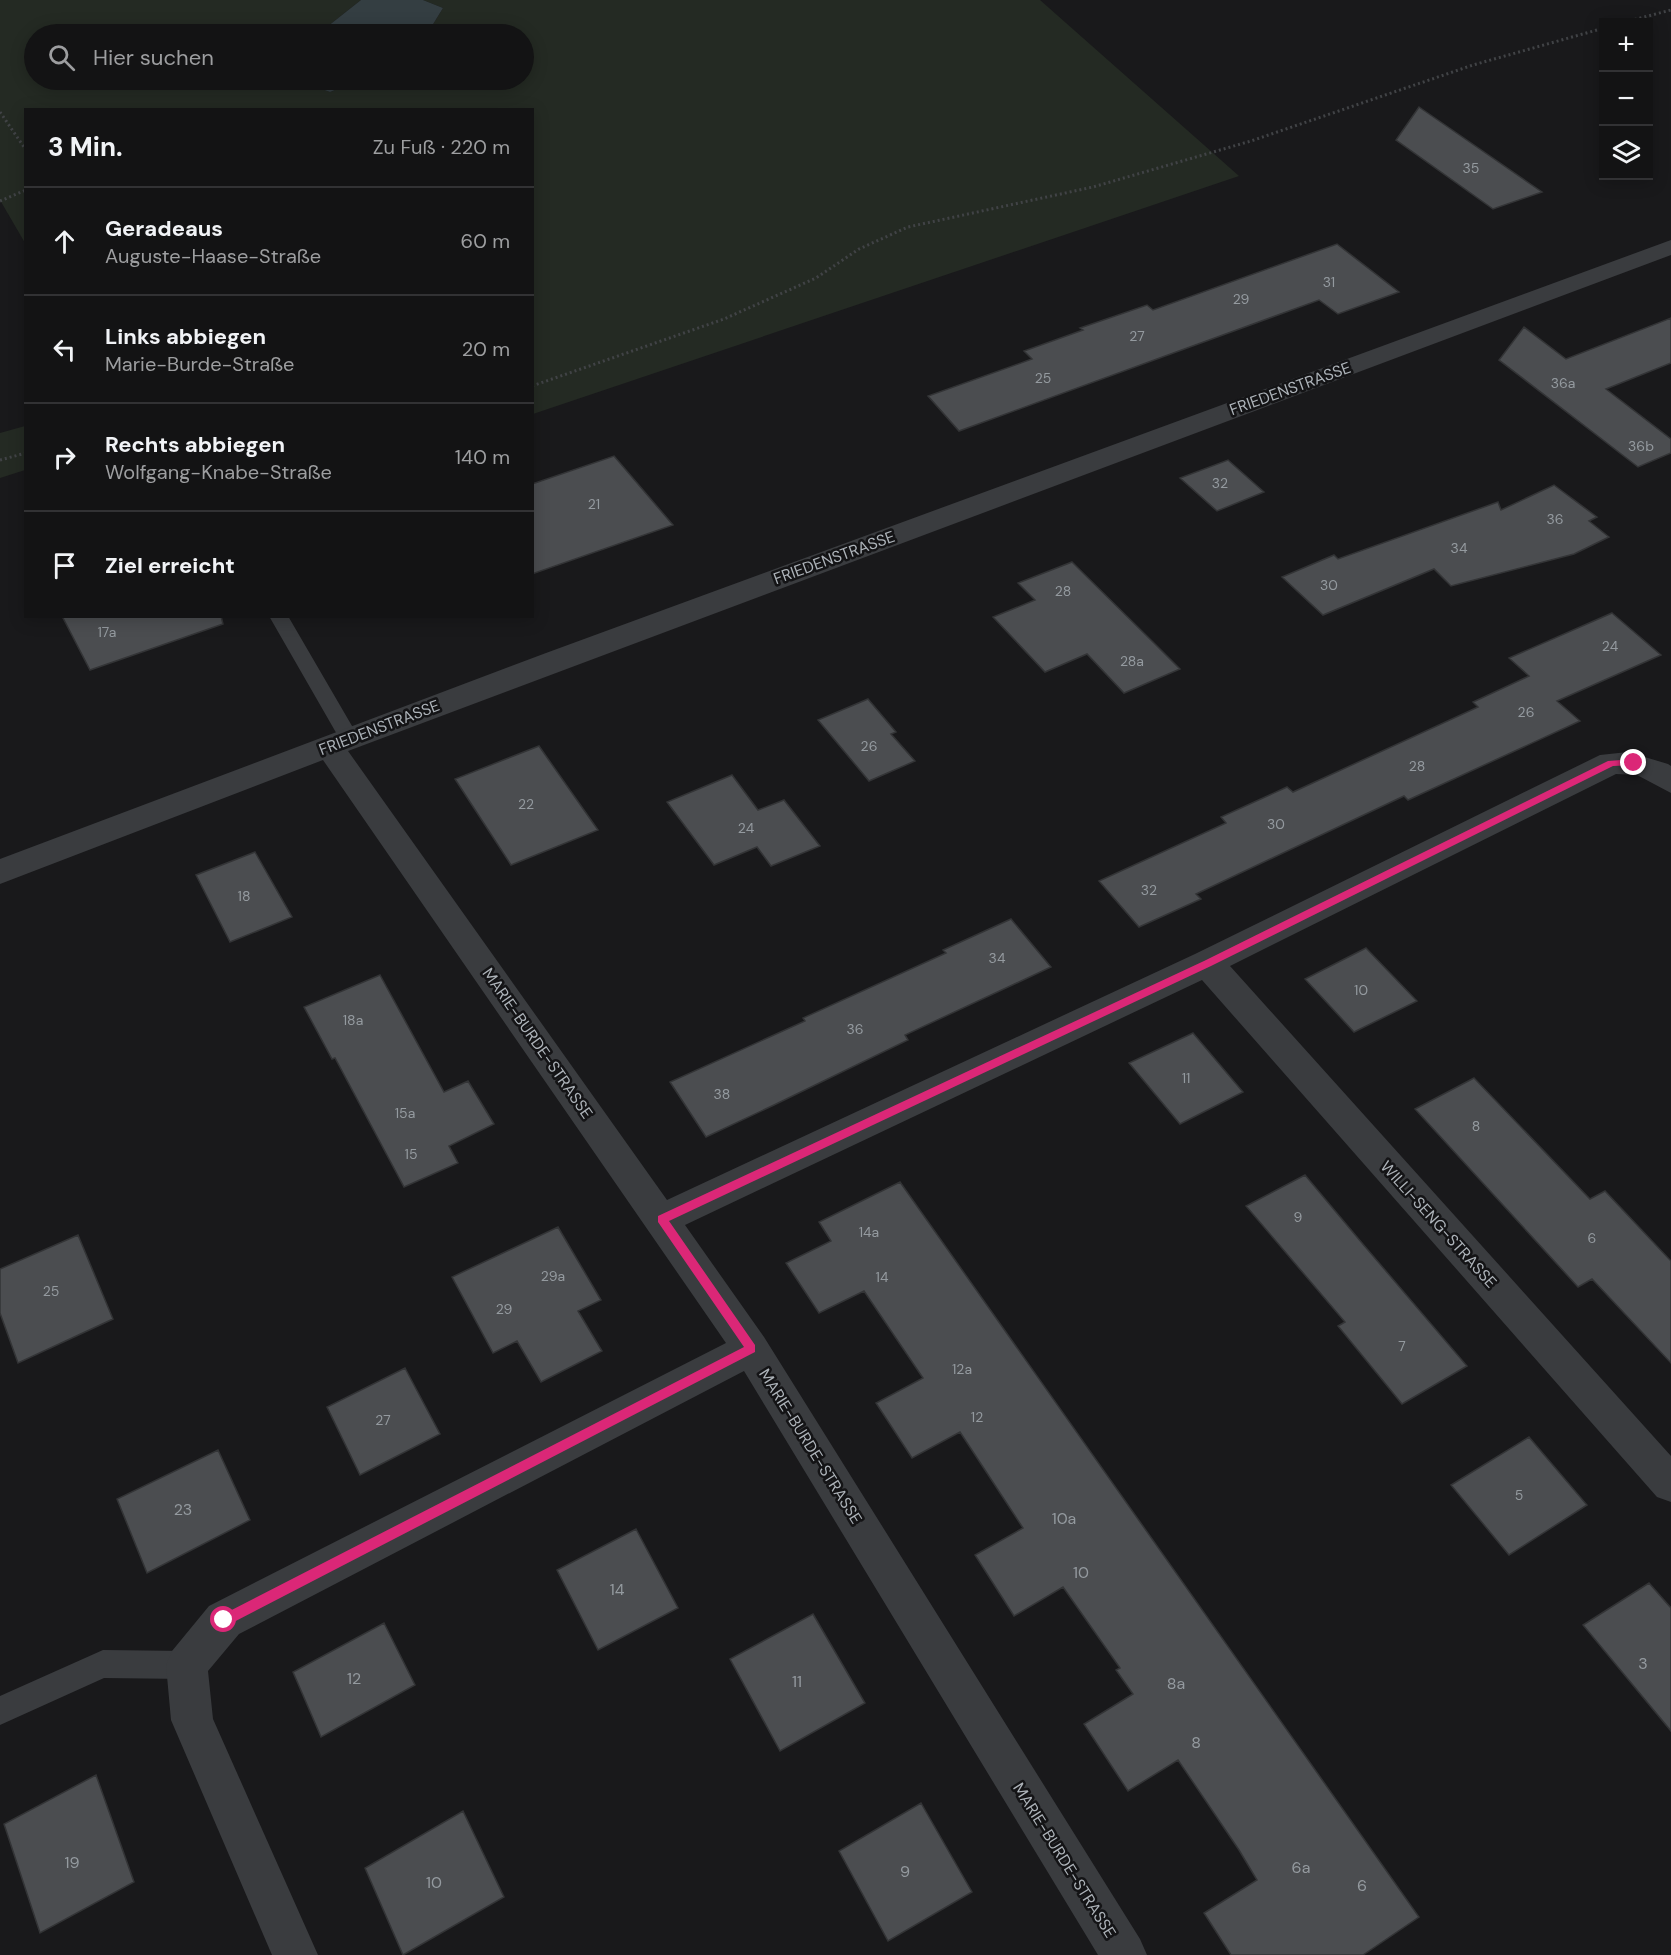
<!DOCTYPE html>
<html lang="de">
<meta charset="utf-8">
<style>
:root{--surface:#131314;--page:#1c1c1d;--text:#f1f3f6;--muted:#9d9ea0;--line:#323234}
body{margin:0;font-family:"DM Sans",sans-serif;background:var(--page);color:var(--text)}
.controls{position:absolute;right:18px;top:18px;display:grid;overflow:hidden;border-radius:0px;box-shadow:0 3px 15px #0003}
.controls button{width:54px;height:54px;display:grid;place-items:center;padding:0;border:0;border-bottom:2px solid var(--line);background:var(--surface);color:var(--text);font:30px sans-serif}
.stop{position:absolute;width:18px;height:18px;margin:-14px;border:4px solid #db2777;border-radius:50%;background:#fff}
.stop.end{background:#db2777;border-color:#fff;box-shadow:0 2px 6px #0008}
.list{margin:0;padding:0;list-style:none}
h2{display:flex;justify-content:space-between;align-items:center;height:78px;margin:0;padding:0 24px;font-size:26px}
h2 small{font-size:20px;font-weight:400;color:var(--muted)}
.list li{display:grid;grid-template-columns:39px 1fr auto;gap:18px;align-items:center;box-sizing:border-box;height:108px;padding:0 24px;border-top:2px solid var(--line)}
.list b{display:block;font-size:22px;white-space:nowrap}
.list p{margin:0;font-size:20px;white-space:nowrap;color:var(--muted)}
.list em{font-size:20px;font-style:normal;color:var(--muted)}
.icon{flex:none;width:33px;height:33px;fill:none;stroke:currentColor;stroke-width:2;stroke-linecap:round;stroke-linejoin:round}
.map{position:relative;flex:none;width:1671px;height:1955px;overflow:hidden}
.search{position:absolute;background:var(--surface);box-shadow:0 3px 15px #0003;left:24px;top:24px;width:510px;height:66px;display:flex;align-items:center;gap:15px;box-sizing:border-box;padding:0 21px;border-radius:33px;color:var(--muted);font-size:22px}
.panel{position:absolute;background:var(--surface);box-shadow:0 3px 15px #0003;left:24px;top:108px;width:510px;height:510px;border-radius:0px}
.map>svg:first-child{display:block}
</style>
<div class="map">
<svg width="1671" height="1955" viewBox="0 0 1671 1955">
<rect width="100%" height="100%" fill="#19191b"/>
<!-- green -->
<path fill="#242a23" d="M0 0H361L318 34H34V80H297L330 92 359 80H524V34H427L443 8 423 0H1040L1239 176 533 414 532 110H26L25 243 0 200Z
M25 426V470L0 478V433Z"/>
<!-- water -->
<path fill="#343e42" d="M361 0H423L443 8 427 34H318Z
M297 80H359L330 92Z"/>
<!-- building -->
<path fill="#4b4d50" stroke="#333436" stroke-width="1.5" d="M1419 107 1542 192 1493 209 1396 140Z
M1337 244 1399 292 1338 314 1319 300 959 431 928 396 1032 359 1024 351 1083 330 1080 328 1147 305 1153 310Z
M1671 318V363L1606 389 1671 439V453L1638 467 1499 360 1524 327 1566 359Z
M614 456 673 525 532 574V484Z
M1228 460 1264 492 1217 511 1180 478Z
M1554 485 1597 517 1589 521 1609 537 1574 554 1451 586 1434 569 1323 615 1282 577 1334 555 1338 559 1498 502 1501 510Z
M1072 562 1154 643 1180 669 1124 693 1087 654 1045 672 993 617 1035 600 1018 583Z
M1612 613 1661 655 1557 701 1580 721 1408 800 1404 796 1196 894 1201 899 1139 927 1099 881 1226 823 1221 817 1287 787 1293 792 1478 707 1473 702 1529 676 1509 658Z
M62 616H221L223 624 90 670Z
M868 699 896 732 891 734 915 761 869 781 818 720Z
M539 746 598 830 511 865 455 779Z
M732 775 758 810 784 800 820 846 771 866 757 847 714 865 667 802Z
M255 852 292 917 230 942 196 875Z
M1011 919 1051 967 905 1035 908 1040 774 1105 706 1137 670 1082 805 1021 803 1018 946 953 943 950Z
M1366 948 1417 1001 1354 1032 1305 979Z
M380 975 444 1092 468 1081 494 1124 449 1146 458 1163 404 1187 335 1058 332 1059 304 1007Z
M1193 1033 1243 1092 1180 1124 1129 1063Z
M1474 1078 1590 1199 1605 1191 1671 1261V1363L1592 1279 1578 1287 1415 1109Z
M1305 1175 1362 1243 1467 1366 1402 1404 1338 1326 1345 1322 1246 1206Z
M900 1182 1419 1917 1363 1955H1231L1204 1913 1257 1880 1239 1850 1178 1760 1128 1791 1084 1724 1133 1694 1116 1670 1120 1668 1063 1587 1014 1616 975 1555 1023 1528 983 1467 960 1432 912 1458 876 1403 923 1378 864 1291 819 1313 786 1263 831 1241 819 1222Z
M558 1227 601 1300 578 1311 602 1351 541 1382 517 1341 493 1353 452 1277Z
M78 1235 113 1319 18 1363 0 1313V1269Z
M405 1368 440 1434 360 1475 327 1407Z
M1529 1437 1587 1505 1509 1555 1451 1485Z
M218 1450 250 1520 147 1573 117 1499Z
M636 1529 678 1608 598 1650 557 1570Z
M1649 1583 1671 1608V1731L1583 1625Z
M813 1614 865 1703 780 1751 730 1659Z
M384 1623 415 1685 321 1737 293 1672Z
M96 1775 134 1882 40 1933 4 1824Z
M921 1803 972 1892 888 1941 839 1851Z
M463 1811 504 1897 403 1955 365 1868Z"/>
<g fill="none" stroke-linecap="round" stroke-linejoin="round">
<!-- path -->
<path stroke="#414346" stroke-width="3" stroke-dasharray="2 3" stroke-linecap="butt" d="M1625 22 1671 10
M0 112 26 150
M0 201 26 190
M532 386 724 319 816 278 859 249 908 227 1093 187 1251 141 1473 65 1604 28
M0 460 26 453"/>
<!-- lane -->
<path fill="#3a3c3f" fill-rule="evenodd" d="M269 616H288L359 738 356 743 349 745 342 743Z
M103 1650 187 1651 197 1655 201 1665 197 1675 187 1679 104 1678 0 1725V1696Z"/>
<!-- street -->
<path fill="#3a3c3f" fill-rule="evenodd" d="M1671 240V255L348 751 667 1200 1195 954 1600 755 1628 752 1668 764 1671 766V793L1637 775 1616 774 1230 966 1671 1456V1502L1657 1497 1202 980 685 1225 764 1337 1140 1939 1147 1955H1098L744 1371 239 1634 208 1671 213 1719 318 1955H272L171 1720 166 1665 172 1651 209 1606 726 1343 323 760 0 884V859L546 653Z"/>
</g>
<!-- route -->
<path fill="#db2777" d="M1634 759 1637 760V765L1613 766 1211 966 669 1221 755 1345V1352L228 1625H220V1616L744 1347 658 1222V1216L1204 961 1608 761Z"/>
<g text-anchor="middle" stroke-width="5" stroke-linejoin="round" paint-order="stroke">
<!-- number labels -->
<g font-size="14" fill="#949a9f">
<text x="1471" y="173">35</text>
<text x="1329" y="287">31</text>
<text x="1241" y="304">29</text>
<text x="1137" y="341">27</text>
<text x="1043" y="383">25</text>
<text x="1563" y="388">36a</text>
<text x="1641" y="451">36b</text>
<text x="1220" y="488">32</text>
<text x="594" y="509">21</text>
<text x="1555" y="524">36</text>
<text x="1459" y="553">34</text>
<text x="1329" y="590">30</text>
<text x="1063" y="596">28</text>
<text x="107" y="637">17a</text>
<text x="1610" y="651">24</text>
<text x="1132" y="666">28a</text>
<text x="1526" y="717">26</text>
<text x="869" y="751">26</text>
<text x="1417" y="771">28</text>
<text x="526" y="809">22</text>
<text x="1276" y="829">30</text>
<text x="746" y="833">24</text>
<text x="1149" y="895">32</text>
<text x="244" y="901">18</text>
<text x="997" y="963">34</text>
<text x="1361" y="995">10</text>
<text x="353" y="1025">18a</text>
<text x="855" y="1034">36</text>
<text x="1186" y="1083">11</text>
<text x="722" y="1099">38</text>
<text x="405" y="1118">15a</text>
<text x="1476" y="1131">8</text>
<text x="411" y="1159">15</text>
<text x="1298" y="1222">9</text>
<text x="869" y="1237">14a</text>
<text x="1592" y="1243">6</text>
<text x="553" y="1281">29a</text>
<text x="882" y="1282">14</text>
<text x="51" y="1296">25</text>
<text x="504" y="1314">29</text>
<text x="1402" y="1351">7</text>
<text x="962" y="1374">12a</text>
<text x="977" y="1422">12</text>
<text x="383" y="1425">27</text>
<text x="1519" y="1500">5</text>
</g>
<!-- street labels -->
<g font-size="16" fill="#adb3b9" stroke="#141416">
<text transform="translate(1290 388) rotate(-20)" y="6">FRIEDENSTRASSE</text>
<text transform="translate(834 557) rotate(-20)" y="6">FRIEDENSTRASSE</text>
<text transform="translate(379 727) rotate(-21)" y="6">FRIEDENSTRASSE</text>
<text transform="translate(538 1043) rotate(55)" y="6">MARIE-BURDE-STRASSE</text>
<text transform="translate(1439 1224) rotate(48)" y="6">WILLI-SENG-STRASSE</text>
<text transform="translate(811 1446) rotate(58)" y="6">MARIE-BURDE-STRASSE</text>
<text transform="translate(1065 1860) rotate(58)" y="6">MARIE-BURDE-STRASSE</text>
</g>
<!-- near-number labels -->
<g font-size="16" fill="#949a9f">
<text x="183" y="1515">23</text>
<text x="1064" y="1524">10a</text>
<text x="1081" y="1578">10</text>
<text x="617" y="1595">14</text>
<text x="1643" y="1669">3</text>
<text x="354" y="1684">12</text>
<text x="797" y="1687">11</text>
<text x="1176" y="1689">8a</text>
<text x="1196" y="1748">8</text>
<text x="72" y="1868">19</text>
<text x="1301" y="1873">6a</text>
<text x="905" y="1877">9</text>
<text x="434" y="1888">10</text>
<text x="1362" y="1891">6</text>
</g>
</g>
</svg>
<div class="controls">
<button>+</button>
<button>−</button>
<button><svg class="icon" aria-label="layers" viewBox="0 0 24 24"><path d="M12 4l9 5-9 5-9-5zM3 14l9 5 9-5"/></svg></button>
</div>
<div class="stop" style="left:224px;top:1620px"></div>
<div class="stop end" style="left:1634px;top:763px"></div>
<div class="search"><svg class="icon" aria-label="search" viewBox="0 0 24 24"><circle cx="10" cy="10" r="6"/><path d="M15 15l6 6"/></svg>Hier suchen</div>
<section class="panel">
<h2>3 Min.<small>Zu Fuß · 220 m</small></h2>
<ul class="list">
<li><svg class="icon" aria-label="ahead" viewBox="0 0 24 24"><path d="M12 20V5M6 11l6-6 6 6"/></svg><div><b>Geradeaus</b><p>Auguste-Haase-Straße</p></div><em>60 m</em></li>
<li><svg class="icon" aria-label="left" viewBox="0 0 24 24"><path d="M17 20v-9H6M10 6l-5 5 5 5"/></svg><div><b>Links abbiegen</b><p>Marie-Burde-Straße</p></div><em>20 m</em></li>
<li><svg class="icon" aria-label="right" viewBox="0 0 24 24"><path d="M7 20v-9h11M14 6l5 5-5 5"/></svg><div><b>Rechts abbiegen</b><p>Wolfgang-Knabe-Straße</p></div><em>140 m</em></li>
<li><svg class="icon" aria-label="arrive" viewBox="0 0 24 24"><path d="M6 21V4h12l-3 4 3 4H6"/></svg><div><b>Ziel erreicht</b></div></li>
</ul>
</section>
</div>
